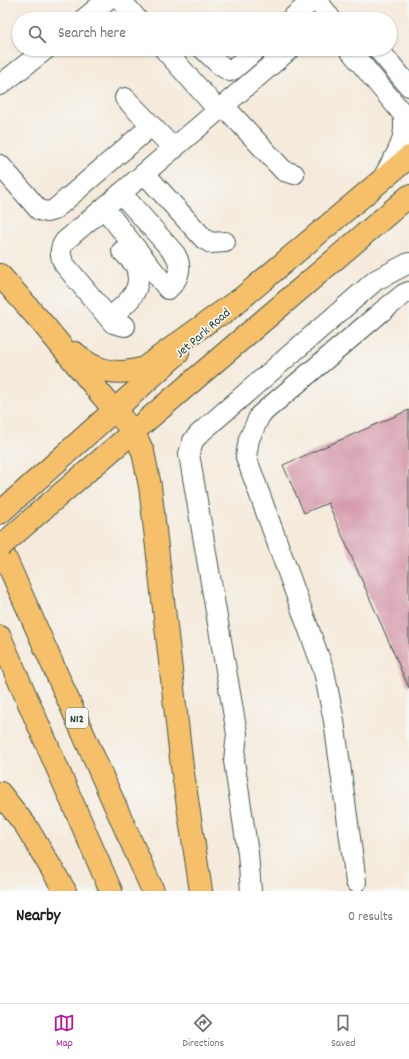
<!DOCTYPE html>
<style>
:root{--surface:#fff;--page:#f2f2f2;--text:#202124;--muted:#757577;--line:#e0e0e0;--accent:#b5179e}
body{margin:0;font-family:Dekko,sans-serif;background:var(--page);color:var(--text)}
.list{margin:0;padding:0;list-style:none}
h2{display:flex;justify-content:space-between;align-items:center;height:52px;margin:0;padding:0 16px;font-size:17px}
h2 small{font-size:13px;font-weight:400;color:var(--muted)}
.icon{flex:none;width:22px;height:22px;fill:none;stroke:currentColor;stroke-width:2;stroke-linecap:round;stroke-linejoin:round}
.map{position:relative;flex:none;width:409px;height:891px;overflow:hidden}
.search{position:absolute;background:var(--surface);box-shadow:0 1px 3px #0004;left:12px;right:12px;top:12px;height:44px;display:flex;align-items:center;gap:10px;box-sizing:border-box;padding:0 14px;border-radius:22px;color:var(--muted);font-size:15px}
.sheet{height:112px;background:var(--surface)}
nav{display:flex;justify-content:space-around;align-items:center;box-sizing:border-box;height:56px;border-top:1px solid var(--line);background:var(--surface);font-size:11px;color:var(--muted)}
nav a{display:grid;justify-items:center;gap:2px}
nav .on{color:var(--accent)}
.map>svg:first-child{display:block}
</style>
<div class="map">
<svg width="409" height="891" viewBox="0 0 409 891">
<rect width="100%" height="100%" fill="#f6f6f2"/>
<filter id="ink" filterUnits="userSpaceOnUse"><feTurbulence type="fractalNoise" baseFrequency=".025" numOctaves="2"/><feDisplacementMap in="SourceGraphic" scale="8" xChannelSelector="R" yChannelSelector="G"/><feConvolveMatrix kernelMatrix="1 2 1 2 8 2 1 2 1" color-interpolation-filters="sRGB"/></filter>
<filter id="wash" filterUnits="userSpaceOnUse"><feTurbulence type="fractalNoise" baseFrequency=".012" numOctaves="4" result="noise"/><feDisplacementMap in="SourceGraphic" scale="16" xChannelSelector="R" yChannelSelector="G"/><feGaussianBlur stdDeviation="0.9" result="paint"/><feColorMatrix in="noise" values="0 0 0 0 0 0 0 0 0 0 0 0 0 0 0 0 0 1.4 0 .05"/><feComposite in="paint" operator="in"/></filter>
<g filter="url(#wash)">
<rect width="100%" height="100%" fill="#f5eadb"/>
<g id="blocks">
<!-- building -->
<path fill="#d394a7" d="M409 410V688L328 503 304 513 283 465Z"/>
</g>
</g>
<g filter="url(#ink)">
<use href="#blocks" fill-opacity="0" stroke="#3f574d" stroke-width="1"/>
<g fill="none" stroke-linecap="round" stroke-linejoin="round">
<!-- minor casing -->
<g stroke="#3f574d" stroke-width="22">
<path id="minor" d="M121 0 137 19
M317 0 331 19
M84 19 107 0
M291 19 313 0
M164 49 219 111
M203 49 221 66 230 71 234 69 257 49
M349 49 403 114C408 140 396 154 384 176
M378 49 409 86
M0 85 46 49
M125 98 174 149
M224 106 284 171 294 174
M0 165 39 210 47 212 54 210 151 126
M145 174 204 239 211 243 225 242
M108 213 168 289C179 279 183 267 175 254L121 193
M109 318C122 307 139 296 138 277 137 273 137 268 135 265 131 260 126 255 122 251
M125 326 113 323 64 264C60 255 59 249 65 241L290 49
M356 882 334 721 324 671 246 457 249 439 260 415 380 313 404 294 409 292
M251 891 248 853 234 761 237 734 189 454 193 441 199 434 376 280 409 263"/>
</g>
<!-- major casing -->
<g stroke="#3f574d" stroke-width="24">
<path id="major" d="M223 314 409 157
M42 510 409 196
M0 513 178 353"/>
</g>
<!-- highway casing -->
<g stroke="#3f574d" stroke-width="24">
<path id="highway" d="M0 275 43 324 114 410 134 432 143 452 150 486 182 767 201 891
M75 353C95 372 117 376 144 368L237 301
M0 546 153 891
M0 637 111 891
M0 793 26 826 65 891"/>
</g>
<!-- minor -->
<use href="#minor" stroke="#fff" stroke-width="20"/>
<!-- major -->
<use href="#major" stroke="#f6c06b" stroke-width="22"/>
<!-- highway -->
<use href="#highway" stroke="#f6c06b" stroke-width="22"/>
<!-- major-bridge casing -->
<g stroke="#3f574d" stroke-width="24" stroke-linecap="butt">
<path id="major-bridge" d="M0 547 42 510"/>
</g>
<!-- major-bridge -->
<use href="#major-bridge" stroke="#f6c06b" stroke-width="22"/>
</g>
</g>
<g text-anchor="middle" stroke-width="3.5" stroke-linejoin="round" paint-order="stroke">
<!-- shield labels -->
<rect fill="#f6f6f2" stroke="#60746d" stroke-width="1" x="66" y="708" width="22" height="20" rx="3"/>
<g font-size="12" font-weight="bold" fill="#1f3d34">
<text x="77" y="722">N12</text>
</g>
<!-- street labels -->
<g font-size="13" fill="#1f3d34" stroke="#f6f6f2">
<text transform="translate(202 332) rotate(-41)" y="5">Jet Park Road</text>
</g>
</g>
</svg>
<div class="search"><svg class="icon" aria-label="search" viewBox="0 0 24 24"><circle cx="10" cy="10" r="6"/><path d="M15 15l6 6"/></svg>Search here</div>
</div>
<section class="sheet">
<h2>Nearby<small>0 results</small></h2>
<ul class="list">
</ul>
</section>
<nav>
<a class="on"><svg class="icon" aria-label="map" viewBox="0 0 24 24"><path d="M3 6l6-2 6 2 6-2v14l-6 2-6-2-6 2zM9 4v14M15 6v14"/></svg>Map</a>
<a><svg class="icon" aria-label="directions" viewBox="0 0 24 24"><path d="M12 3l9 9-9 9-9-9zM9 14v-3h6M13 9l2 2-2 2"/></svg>Directions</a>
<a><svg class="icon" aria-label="saved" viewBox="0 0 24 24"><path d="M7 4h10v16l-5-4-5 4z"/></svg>Saved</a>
</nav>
